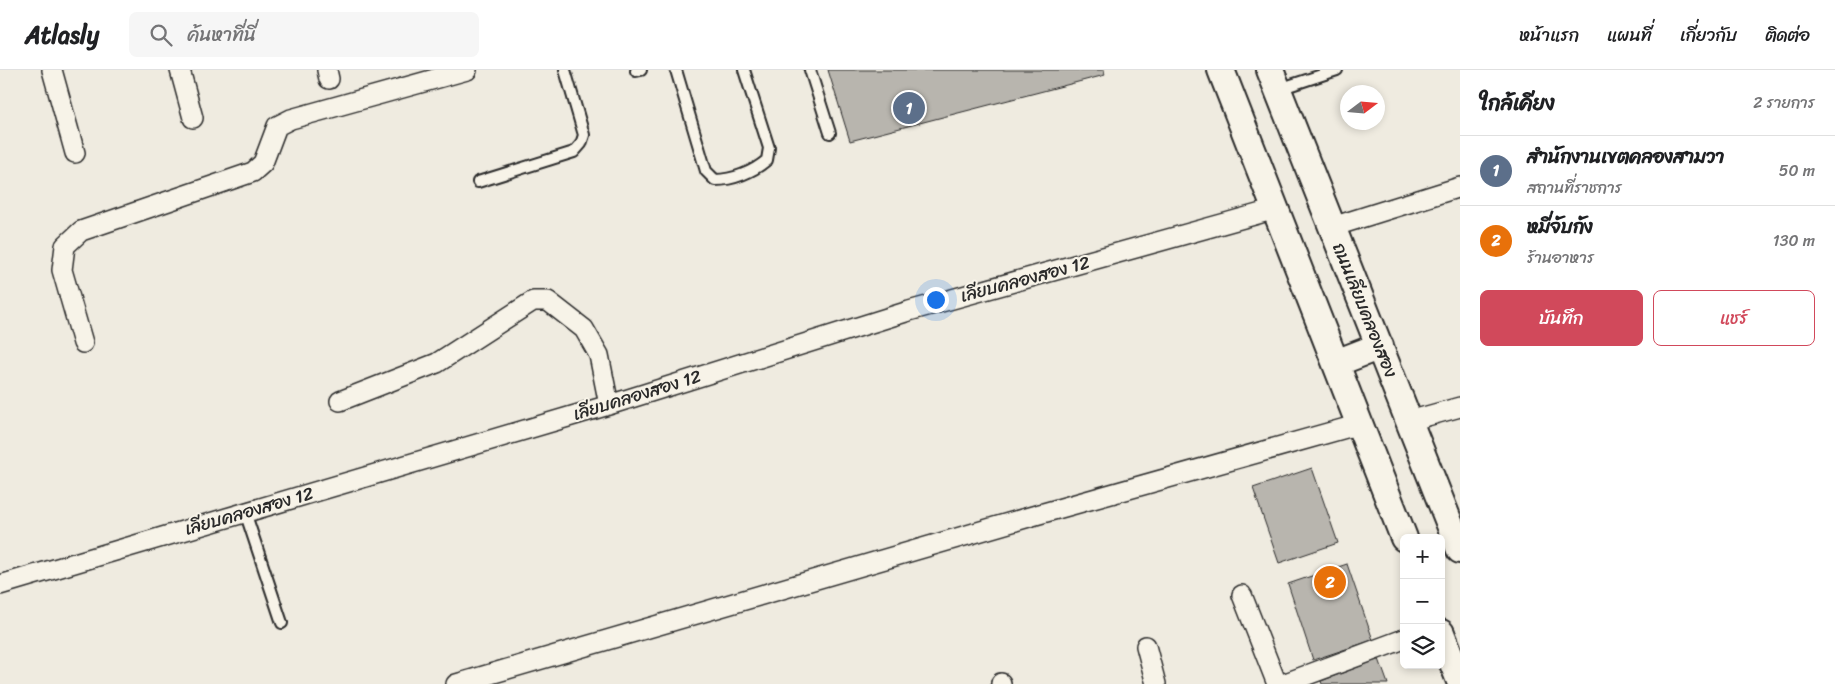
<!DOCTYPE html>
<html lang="th">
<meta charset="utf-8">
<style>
:root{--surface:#fff;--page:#f6f6f6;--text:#202124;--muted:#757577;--line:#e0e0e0;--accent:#d1495b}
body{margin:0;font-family:Sriracha,"Playpen Sans Thai",sans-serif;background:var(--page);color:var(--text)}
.controls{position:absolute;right:15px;bottom:15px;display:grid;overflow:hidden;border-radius:8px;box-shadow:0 2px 8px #0003}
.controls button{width:45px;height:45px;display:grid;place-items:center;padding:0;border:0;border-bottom:1px solid var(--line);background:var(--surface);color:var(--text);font:25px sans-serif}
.compass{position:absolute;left:1340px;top:15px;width:45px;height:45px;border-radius:50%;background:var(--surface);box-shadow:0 2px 8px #0003;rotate:74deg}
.you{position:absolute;left:935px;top:229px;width:18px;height:18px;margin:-12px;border:4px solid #fff;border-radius:50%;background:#1a73e8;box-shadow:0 0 0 8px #1a73e833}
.badge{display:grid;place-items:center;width:32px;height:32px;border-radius:50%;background:var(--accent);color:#fff;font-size:16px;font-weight:700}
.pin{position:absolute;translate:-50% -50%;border:2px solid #fff;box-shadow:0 1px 5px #0006}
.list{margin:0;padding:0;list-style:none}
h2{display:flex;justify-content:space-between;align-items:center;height:65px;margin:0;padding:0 20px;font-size:21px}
h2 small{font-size:16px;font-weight:400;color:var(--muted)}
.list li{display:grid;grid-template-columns:32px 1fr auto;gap:15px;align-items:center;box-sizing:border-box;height:70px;padding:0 20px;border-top:1px solid var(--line)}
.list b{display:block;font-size:19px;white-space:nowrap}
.list p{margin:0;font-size:16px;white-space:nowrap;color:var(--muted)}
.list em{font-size:16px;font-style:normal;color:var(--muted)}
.actions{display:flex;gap:10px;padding:15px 20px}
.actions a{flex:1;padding:11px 0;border:1px solid var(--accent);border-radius:8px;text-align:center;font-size:18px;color:var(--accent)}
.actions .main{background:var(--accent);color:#fff}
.icon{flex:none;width:28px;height:28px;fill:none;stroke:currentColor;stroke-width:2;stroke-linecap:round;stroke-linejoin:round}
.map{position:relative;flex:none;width:1460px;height:614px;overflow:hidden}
header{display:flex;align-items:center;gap:30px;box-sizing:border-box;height:70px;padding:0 25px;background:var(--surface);border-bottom:1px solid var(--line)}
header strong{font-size:24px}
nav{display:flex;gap:28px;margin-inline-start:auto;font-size:18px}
.search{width:350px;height:45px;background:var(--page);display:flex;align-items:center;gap:12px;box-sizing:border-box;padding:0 18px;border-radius:8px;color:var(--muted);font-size:19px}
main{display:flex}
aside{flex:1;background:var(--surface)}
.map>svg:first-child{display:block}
</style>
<header>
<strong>Atlasly</strong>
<div class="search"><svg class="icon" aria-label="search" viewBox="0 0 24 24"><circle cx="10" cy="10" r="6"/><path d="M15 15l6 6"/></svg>ค้นหาที่นี่</div>
<nav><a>หน้าแรก</a><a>แผนที่</a><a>เกี่ยวกับ</a><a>ติดต่อ</a></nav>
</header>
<main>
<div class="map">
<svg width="1460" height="614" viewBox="0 0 1460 614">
<rect width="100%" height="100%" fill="#efebe0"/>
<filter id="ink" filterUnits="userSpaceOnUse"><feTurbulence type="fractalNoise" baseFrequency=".02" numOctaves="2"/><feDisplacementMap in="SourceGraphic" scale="10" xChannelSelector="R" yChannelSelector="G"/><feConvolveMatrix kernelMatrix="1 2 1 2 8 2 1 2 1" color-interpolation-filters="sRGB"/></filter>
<g filter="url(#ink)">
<!-- building -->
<path fill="#b8b5ae" stroke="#2b2b2b" d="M828 0H1104L1105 5 850 71Z
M1312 398 1338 473 1279 493 1253 418Z
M1347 494 1373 570 1313 590 1288 514Z
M1379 589 1388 614H1322L1321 611Z"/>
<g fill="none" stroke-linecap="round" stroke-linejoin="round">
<!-- lane casing -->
<g stroke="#2b2b2b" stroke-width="14">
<path id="lane" d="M676 0 706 101 715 110C733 110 753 102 767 90L769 78 744 0
M810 0 830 63
M636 1 641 0
M1279 19 1337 0
M478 112 574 82 581 74 584 65 565 0
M245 442 282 553"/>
</g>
<!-- street casing -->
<g stroke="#2b2b2b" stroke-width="22">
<path id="street" d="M52 0 75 83
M180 0 193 48
M327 0 329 9
M1332 157 1460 117
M83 273 62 200 65 176 81 161 253 102 263 93 277 56 291 49 467 0
M340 331 437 293 533 231H548L584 259 599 285 609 335
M1409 351 1460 337
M0 515 609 335 909 241 1276 139
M1242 525 1277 614
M1146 576 1156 614
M1001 613V614
M456 614 1036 445 1360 354
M1283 614 1404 569"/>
</g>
<!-- secondary casing -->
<g stroke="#2b2b2b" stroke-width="30">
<path id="secondary" d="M1221 0 1404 468
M1270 0 1460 480
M1336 293 1380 276
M1441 563 1460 611"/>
</g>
<!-- lane -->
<use href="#lane" stroke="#f7f3e8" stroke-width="10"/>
<!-- street -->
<use href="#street" stroke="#f7f3e8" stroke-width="19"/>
<!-- secondary -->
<use href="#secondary" stroke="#f7f3e8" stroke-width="26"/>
</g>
</g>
<g text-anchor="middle" stroke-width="4" stroke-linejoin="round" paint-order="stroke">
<!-- street labels -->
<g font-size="18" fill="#2b2b2b" stroke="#f7f3e8">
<text transform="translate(1025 209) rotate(-15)" y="6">เลียบคลองสอง 12</text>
<text transform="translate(1365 240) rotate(68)" y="6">ถนนเลียบคลองสอง</text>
<text transform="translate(637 325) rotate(-17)" y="6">เลียบคลองสอง 12</text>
<text transform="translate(249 441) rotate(-16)" y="6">เลียบคลองสอง 12</text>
</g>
</g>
</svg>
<div class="controls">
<button>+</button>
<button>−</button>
<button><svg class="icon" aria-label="layers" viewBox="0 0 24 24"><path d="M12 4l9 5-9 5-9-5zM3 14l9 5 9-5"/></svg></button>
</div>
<svg class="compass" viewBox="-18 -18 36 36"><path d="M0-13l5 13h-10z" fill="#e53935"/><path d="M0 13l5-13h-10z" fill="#757577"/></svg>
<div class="you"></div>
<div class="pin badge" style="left:909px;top:38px;background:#5c6f8a">1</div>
<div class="pin badge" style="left:1330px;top:512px;background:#e8710a">2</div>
</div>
<aside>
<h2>ใกล้เคียง<small>2 รายการ</small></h2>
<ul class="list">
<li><span class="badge" style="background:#5c6f8a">1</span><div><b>สำนักงานเขตคลองสามวา</b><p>สถานที่ราชการ</p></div><em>50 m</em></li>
<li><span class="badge" style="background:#e8710a">2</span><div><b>หมี่จับกัง</b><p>ร้านอาหาร</p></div><em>130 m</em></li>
</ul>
<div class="actions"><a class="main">บันทึก</a><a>แชร์</a></div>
</aside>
</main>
